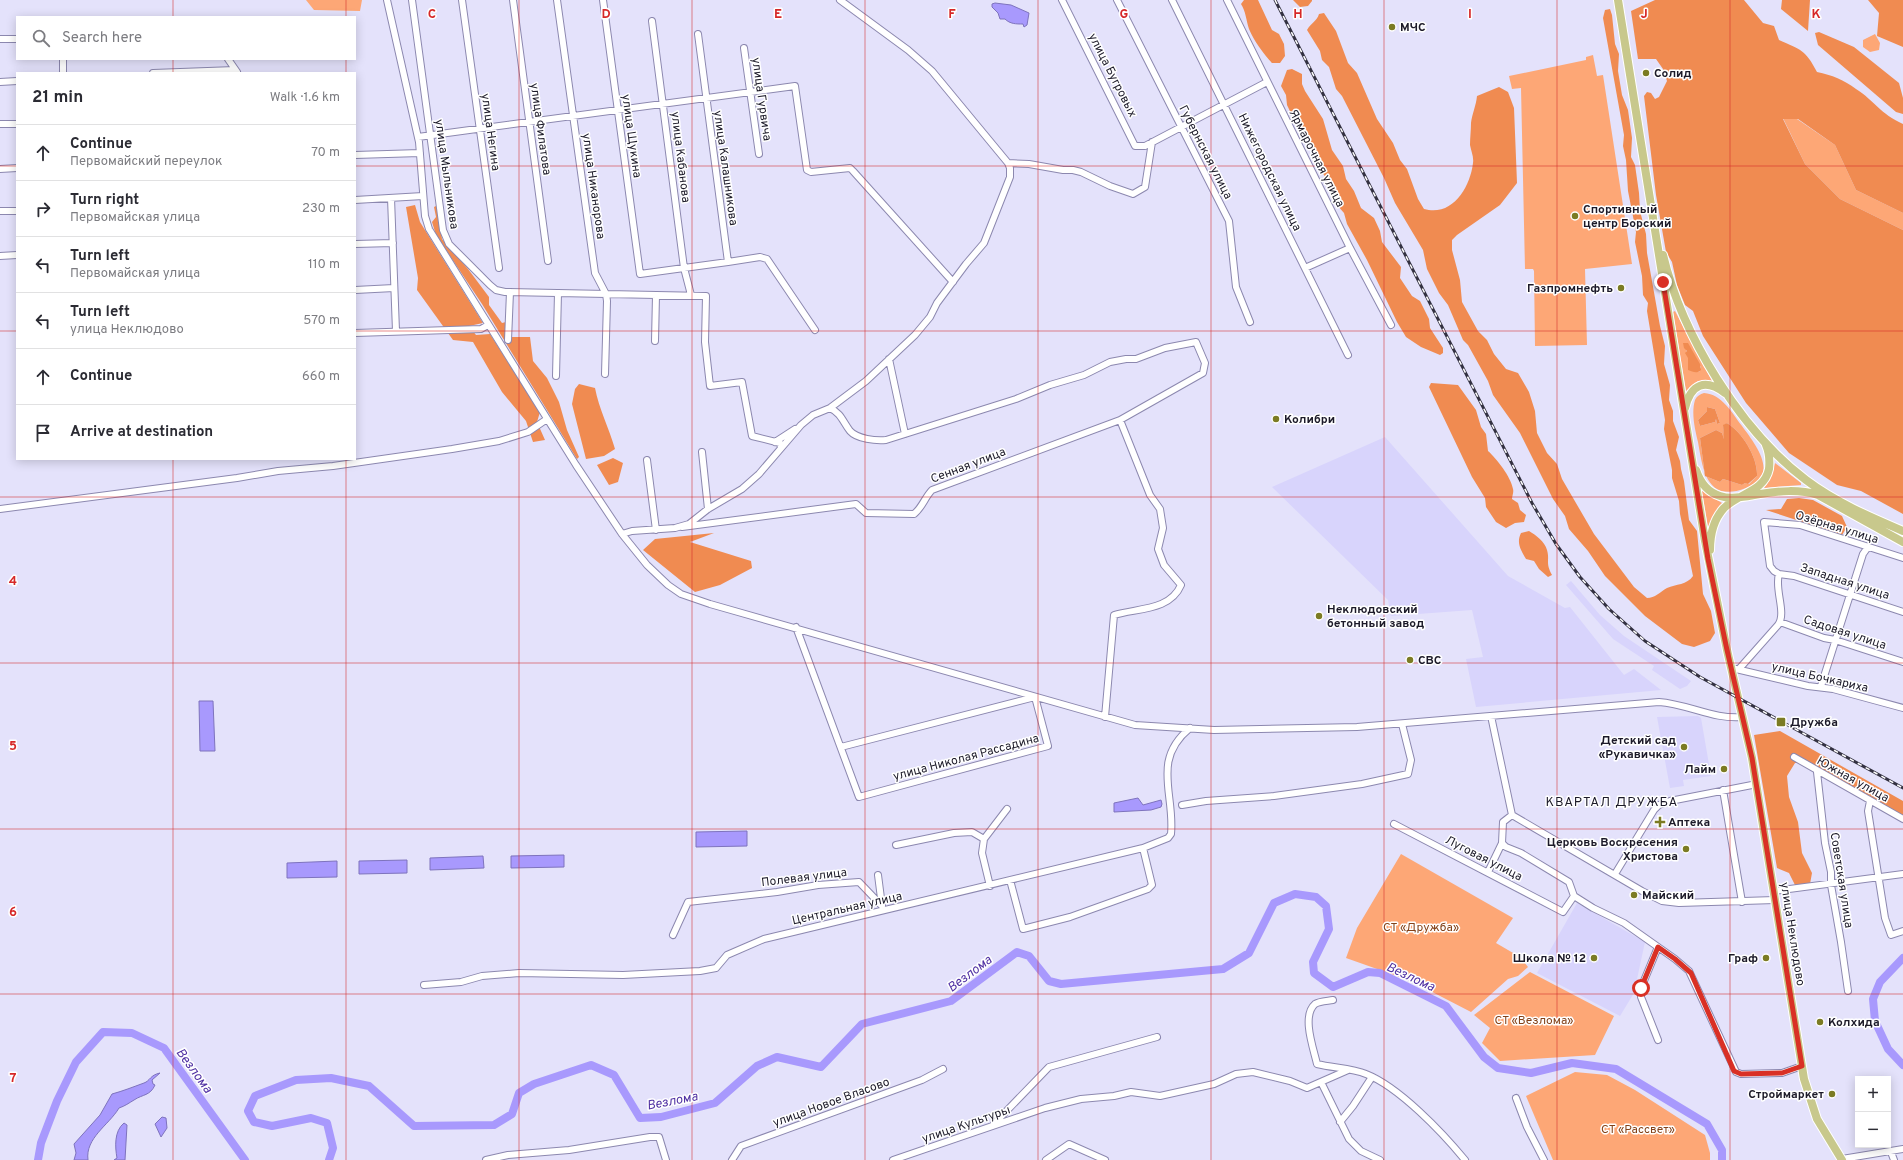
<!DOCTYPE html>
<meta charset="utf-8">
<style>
:root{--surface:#fff;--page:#f2f2f3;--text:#2b2b33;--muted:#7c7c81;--line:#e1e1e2}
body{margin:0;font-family:Overpass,sans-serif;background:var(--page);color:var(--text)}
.controls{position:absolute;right:12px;bottom:12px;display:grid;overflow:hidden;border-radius:0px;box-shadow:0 2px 10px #0003}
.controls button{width:36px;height:36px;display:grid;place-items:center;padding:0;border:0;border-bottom:1px solid var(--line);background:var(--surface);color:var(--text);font:20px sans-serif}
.stop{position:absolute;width:12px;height:12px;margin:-9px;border:3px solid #d93025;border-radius:50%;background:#fff}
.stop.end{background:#d93025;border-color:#fff;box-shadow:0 1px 4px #0008}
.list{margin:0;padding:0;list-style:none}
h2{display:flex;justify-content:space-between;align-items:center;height:52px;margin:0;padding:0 16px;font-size:17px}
h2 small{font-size:13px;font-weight:400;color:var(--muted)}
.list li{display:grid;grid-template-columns:26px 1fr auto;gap:12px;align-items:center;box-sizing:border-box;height:56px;padding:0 16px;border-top:1px solid var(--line)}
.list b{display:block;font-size:15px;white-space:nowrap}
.list p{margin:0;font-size:13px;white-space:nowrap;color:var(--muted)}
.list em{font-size:13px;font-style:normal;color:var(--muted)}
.icon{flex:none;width:22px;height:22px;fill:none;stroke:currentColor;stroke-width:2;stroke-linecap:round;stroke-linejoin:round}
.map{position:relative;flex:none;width:1903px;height:1160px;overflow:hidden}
.search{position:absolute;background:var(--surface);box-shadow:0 2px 10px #0003;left:16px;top:16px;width:340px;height:44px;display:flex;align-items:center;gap:10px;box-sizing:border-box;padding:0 14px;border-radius:0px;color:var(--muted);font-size:15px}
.panel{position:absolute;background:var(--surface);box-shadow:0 2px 10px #0003;left:16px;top:72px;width:340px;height:388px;border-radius:0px}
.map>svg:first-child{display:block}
</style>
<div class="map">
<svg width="1903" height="1160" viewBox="0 0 1903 1160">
<rect width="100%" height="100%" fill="#e4e2fb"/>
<!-- built -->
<path fill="#d8d4fc" d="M1385 437 1508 576 1565 608 1570 607 1624 675 1634 669 1661 690 1476 707 1466 659 1483 657 1472 610 1391 616 1388 600 1272 487Z
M1571 581 1600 615 1624 636 1691 681 1687 686 1680 689 1652 670 1654 666 1613 639 1566 585Z
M1698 716 1701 718 1711 776 1683 780 1684 786 1670 788 1657 717Z
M1577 903 1645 942 1634 993 1620 1016 1537 973Z"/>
<!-- green -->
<path fill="#fda776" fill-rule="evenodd" d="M306 0H362L360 11 314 10Z
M1875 34 1880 43 1879 50 1870 52 1863 47V40Z
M1593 55 1597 76 1603 75 1632 264 1585 269 1587 345 1535 346 1534 271 1533 269H1525L1521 88 1512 89 1509 76 1586 60V57Z
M1783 118 1797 119 1835 145 1856 190 1903 213V230L1840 199 1805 164Z
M1675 311 1712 381H1698L1686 391 1673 312ZM1686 349 1701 367 1699 372 1688 357Z
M1704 393C1722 394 1732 413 1742 426 1755 444 1781 475 1746 488 1707 503 1703 471 1698 442 1695 430 1691 413 1695 400 1697 396 1700 394 1704 393ZM1707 407 1715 409 1720 423 1717 424 1716 419 1715 422 1700 426 1698 420 1707 411ZM1727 423C1743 433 1758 458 1757 476L1749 484 1745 483 1742 485 1723 479 1720 482 1705 476 1700 438 1716 430 1722 433 1725 443 1723 426Z
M1775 463 1801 483V485L1764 488 1770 479Z
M1702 491 1722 503 1708 527 1702 492Z
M1401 854 1513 918 1496 943 1520 957 1528 967 1518 976 1508 979 1471 1012 1411 981 1346 958 1357 928Z
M1530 972 1614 1016 1595 1055 1500 1061 1482 1043 1490 1028 1474 1015Z
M1575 1072 1607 1075 1635 1090 1705 1135 1710 1153V1160H1553L1526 1096Z"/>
<!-- forest -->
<path fill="#f08b51" d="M1244 0H1258L1272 30 1279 34 1284 44 1285 56 1280 63H1272C1263 53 1254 41 1249 29 1246 20 1246 12 1241 4Z
M1293 0H1312V1L1308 6 1300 7Z
M1655 0H1744L1763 23 1774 26 1779 40C1801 50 1805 49 1817 72 1832 75 1844 80 1856 89 1875 101 1880 114 1903 124V213L1856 190 1835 145 1798 119H1783L1805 164 1840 199 1903 230V514L1861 491 1837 485 1789 453 1746 403 1703 336 1693 311 1685 305 1677 285 1672 262 1666 252 1656 195 1644 96 1647 92 1651 93 1655 99 1659 97 1667 81 1663 69 1656 59H1638L1631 11Z
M1782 0H1810L1808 31 1781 9Z
M1868 0H1903V47L1877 36 1879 13Z
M1610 9 1612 15 1615 44 1619 54 1618 71 1622 95 1628 110 1632 138 1631 157 1635 165 1639 193 1640 211 1646 234 1647 253 1660 326 1665 346 1664 364 1670 385 1669 400 1673 411V421L1679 437 1676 450 1680 461 1681 469 1684 481 1689 520 1697 531 1703 594 1711 611 1715 633 1710 641 1694 647 1682 644 1645 616 1605 576 1588 551 1569 529 1565 516 1553 499 1520 433 1493 395 1488 381 1468 345 1463 340 1448 305 1439 293 1427 269 1423 250 1395 203 1384 178 1342 96 1336 89 1329 67 1322 60 1320 51 1307 30C1311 23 1317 21 1319 14L1324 13 1336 31 1348 63 1357 73 1377 119 1393 143 1400 160 1407 169 1418 199 1424 209C1452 217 1470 188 1473 163 1474 157 1471 151 1470 145 1470 138 1471 130 1471 123 1472 114 1476 106 1477 96L1499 87 1508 92 1514 108 1517 183 1500 205 1457 235 1452 240V250L1460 280 1462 302 1478 331 1487 340 1494 354 1506 369 1518 373 1529 392 1535 411 1537 433 1547 453 1557 464 1562 479 1594 534 1634 587 1647 598C1655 598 1660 592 1667 588 1676 584 1687 585 1693 576L1680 514 1679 501 1672 478V470L1664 429 1665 420 1647 311 1648 303 1643 295 1642 276 1635 242 1636 232 1628 191 1626 160 1623 146 1624 135 1603 18 1605 10Z
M1819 32 1854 47 1899 83 1903 98V114L1896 112 1818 45 1815 33Z
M1292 69 1302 74V84L1305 91 1323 119 1332 150 1343 166 1346 179 1354 191 1361 208 1374 218 1380 231 1382 242 1401 267 1400 278 1412 296 1420 301 1429 319 1430 328 1443 348V353L1440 355 1421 347 1406 337 1397 322 1367 260 1347 224 1344 213 1337 205 1330 190 1327 180 1315 160 1314 150 1299 130 1287 105 1286 95 1281 86 1287 70Z
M415 205 420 222 483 323 469 326 476 335 490 334 540 412 537 422 545 440 533 442 526 421 502 392 473 342 453 340 417 290 418 278 406 207Z
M438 205 442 239 468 269 489 297V305L502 323 506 322 510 337H530L533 361 547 378 559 402 567 430 579 457 577 459 482 304 436 235 432 222 436 217 434 207Z
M1683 343H1688L1700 364 1701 370C1697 374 1693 372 1688 370V358L1685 353 1687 351 1684 348Z
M1431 383 1458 385 1476 410 1481 427 1486 434 1488 451C1497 459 1511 477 1513 489 1514 492 1512 496 1512 499L1518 503 1520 510 1526 515 1524 522 1515 523 1506 528 1496 522 1486 507 1485 498 1472 477 1429 387Z
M579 384 595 388C599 409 609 428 615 449L604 456 586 459 572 404 575 389Z
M1707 407 1715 409 1720 423 1717 424 1716 419 1715 422 1700 426 1698 420 1707 411Z
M1727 423C1743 433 1758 458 1757 476L1748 484 1745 483 1742 485 1723 479 1720 482 1705 476 1700 438 1716 430 1722 433 1724 439 1723 425Z
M613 458 623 463 618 482 609 485 597 465Z
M1799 498 1813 500 1842 516 1847 527 1842 535 1766 510 1781 509 1787 499Z
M1529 531C1536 535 1545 542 1547 550 1550 561 1545 562 1552 575L1548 577 1539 569 1534 561 1526 559C1521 550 1516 543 1521 533Z
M714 533 690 542 751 561 752 568 720 585 695 592 643 550 655 539Z
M1780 731 1903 801V817L1807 763H1795L1787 776 1789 797 1798 822 1802 853 1812 873 1810 884 1795 885 1789 873 1777 868 1754 735Z"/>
<!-- water -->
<path fill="#a899fd" stroke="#7e73bd" d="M995 3 1011 5 1029 13 1027 25 1024 27 1023 24C1016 24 1010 24 1005 19H1000L998 13 992 7V4Z
M199 701H213L215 751H200Z
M1138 798 1143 805 1161 800 1162 804 1161 807 1151 810 1114 812V803Z
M747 831V846L696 847V832Z
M564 855V867L511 868V856Z
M483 856 484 868 430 870V858Z
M407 860V873L359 874V861Z
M337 861V877L287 878V863Z
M160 1073 152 1080 153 1084 155 1085C150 1096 143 1094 134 1100 129 1103 125 1106 119 1108 109 1125 85 1138 88 1160H74L76 1153 74 1144 100 1115 112 1094C123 1091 133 1087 144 1083 150 1081 150 1075 160 1073Z
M162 1117 166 1118 167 1128 161 1137 155 1124Z
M124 1123 127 1125 125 1160H114L117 1158C115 1147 114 1131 124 1123Z"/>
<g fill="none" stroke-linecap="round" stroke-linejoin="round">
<!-- river -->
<path stroke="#a899fd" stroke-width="8" d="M1903 958 1880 982 1873 999 1875 1021 1888 1049 1903 1065
M38 1160 41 1143 57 1101 76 1062 103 1032 132 1033 164 1048 245 1160
M329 1160 333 1148 327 1123 311 1118 272 1126 254 1122 248 1111 255 1096 296 1080 331 1078 369 1086 414 1126 494 1125 512 1114 519 1093 534 1084 591 1065 614 1075 640 1118 661 1117 715 1103 757 1066 777 1057 821 1067 862 1024 951 1001 1017 952 1029 956 1049 981 1061 984 1223 969 1249 953 1274 903 1295 894 1316 897 1326 906 1329 929 1313 962 1314 973 1333 987 1368 972 1380 973 1446 1006 1484 1057 1498 1068 1531 1073 1572 1063 1616 1069 1707 1124 1722 1150V1160"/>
<!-- minor casing -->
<g stroke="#8c88af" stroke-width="8">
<path id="minor" d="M387 0 419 142 425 216 429 229 576 465 622 534 647 565 668 585 681 594 710 604 1135 725 1214 730 1357 727 1659 702C1688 704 1714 720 1743 717
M412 0 443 230 449 244 490 285 496 290 505 292 706 296 705 342 710 386 742 382 752 436 780 443 781 448
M462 0 499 268
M513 0 548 261
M557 0 595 273 606 294 607 301 605 374
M603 0 640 274 728 262 698 34
M840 0 908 50 932 71 1008 163 1029 164 1063 170H1073L1081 172 1110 186 1133 194 1145 187 1152 142
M1062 0 1135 146H1145L1267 82
M1117 0 1229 221 1236 287 1250 322
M1172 0 1348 355
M1227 0 1350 248 1391 325
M652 21 684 268 691 295
M0 39H17
M744 48 759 154
M63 59V73
M228 59 237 72
M153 73 235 70
M0 82 17 81
M0 124H17
M418 137 795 86 807 170 811 172 850 168 853 171 953 282
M355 155 420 153
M0 169 17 168
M391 198 396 331
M355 200 423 196
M0 211H17
M355 244 393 243
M0 256 17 255
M728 262 760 257 767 259 815 330
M1305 268 1350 248
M355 290 394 288
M355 333 481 329 488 325
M508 340 510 292
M655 341 656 295
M889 359 905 434
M556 376 558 293
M775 442 795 429
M702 452 708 509
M647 460 656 530
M0 509 237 478 278 471 333 466 452 449 499 441 528 432 547 419
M682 527 856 504 866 513 914 514C922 508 925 497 932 490L1120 420 1203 373 1205 363 1196 342 1165 348 1136 359H1126L1110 362 1084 375 1050 385 1016 399 886 440C876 441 857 439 850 431 843 422 841 413 830 408
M622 534 632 531 675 528 689 524 708 509 742 489 759 474 801 425 813 415 830 408 866 381 915 335 930 317 937 303 966 264 984 243 1010 177V168L1008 163
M1779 574 1794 576 1903 612
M1780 622 1824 638 1835 640 1903 662
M796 627 859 797 1048 746 1035 697 841 747
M1736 669 1808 686 1833 689 1903 708
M1739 669 1778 625C1787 613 1774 589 1779 574L1774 571 1770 566 1764 522 1800 525 1903 558
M1821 686 1863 554 1868 547
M1491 716 1512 815 1642 891 1662 901 1679 903 1775 900
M1105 717 1114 615C1137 608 1170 611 1181 585L1164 565 1158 549 1163 528 1160 509 1150 495 1120 420
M1794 757 1903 819
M1817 772 1825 843 1831 872V885L1841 942 1848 991
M1723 790 1742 902
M1870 801 1868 811 1885 918 1891 935 1903 931
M1182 805 1206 801 1274 796 1362 784 1408 774 1411 760 1402 724
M1394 824 1563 912 1574 896
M1502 843 1506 847 1521 853 1569 882 1574 896
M896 845 954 833 972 832 984 839
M1488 872 1502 843 1503 822 1512 815
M1615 874 1654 810 1659 805 1670 801 1757 784
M878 875 882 906
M1010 880 1023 929 1070 917 1148 889 1152 885 1143 848
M990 886 982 853 984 839 1007 809
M1774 891 1903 874
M1574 896 1593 908 1624 923 1675 959 1689 971 1736 1072 1741 1074 1782 1073 1802 1066
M673 935 688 902 777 892 818 885 859 882 881 905
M1658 947 1641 988V997L1658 1040
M424 985 461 982 482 976 519 973 623 975 700 971 716 968 727 955 764 939 1143 848 1168 838 1171 834C1175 794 1151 760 1190 728
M1333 1000C1327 1001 1319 1001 1315 1004 1301 1016 1314 1050 1317 1064 1333 1068 1352 1068 1366 1074 1399 1087 1442 1132 1465 1160
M1321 1082 1349 1139 1361 1151 1380 1160
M1516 1098 1527 1127 1544 1160
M1340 1122 1353 1106 1372 1077
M993 1125 1049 1067 1157 1037
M1891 1152 1894 1160
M1842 1159 1903 1149
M486 1160 508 1155 569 1150 650 1137H659L666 1160
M732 1160 741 1146 922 1080 943 1069
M893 1160 1045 1108 1081 1099 1114 1096 1131 1092 1160 1096 1214 1084 1236 1074 1253 1072 1290 1081 1307 1088 1348 1070
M1046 1160 1069 1144 1105 1160"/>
</g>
<!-- major casing -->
<g stroke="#fff" stroke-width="10">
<path id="major" d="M1618 0 1705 541 1727 650 1752 758 1804 1079 1817 1119 1842 1160
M1663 255C1682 335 1740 430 1806 480 1835 502 1870 517 1903 531
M1685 408C1691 384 1705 378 1725 393
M1696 470C1700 482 1707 492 1720 496 1732 500 1747 496 1760 494 1779 491 1799 489 1818 495L1903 542
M1710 550C1710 535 1713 520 1724 508 1739 493 1764 492 1769 469 1770 460 1769 452 1766 445"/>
</g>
<!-- minor -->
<use href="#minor" stroke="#fff" stroke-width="6"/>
<!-- major -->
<use href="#major" stroke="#c8c88c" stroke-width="8"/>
<!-- rail casing -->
<g stroke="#333141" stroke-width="3">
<path id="rail" d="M1275 0 1532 503 1556 544 1580 577 1609 609 1645 641 1700 677 1903 788"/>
</g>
<!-- rail -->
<use href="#rail" stroke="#fff" stroke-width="1.5" stroke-dasharray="4.5" stroke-linecap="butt"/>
</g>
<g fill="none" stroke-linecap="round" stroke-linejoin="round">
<!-- route -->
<path stroke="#d93025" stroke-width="5" d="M1641 988 1658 947 1675 959 1691 973 1734 1071 1741 1074 1782 1073 1802 1066 1752 758 1727 650 1708 559 1663 282"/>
</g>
<!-- grid -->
<path fill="none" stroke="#d62828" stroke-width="1" stroke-opacity="0.55" d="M173 0V17M346 0V17M519 0V1160M692 0V1160M865 0V1160M1038 0V1160M1211 0V1160M1384 0V1160M1557 0V1160M1730 0V1160M173 59V73M346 59V73M0 166H17M355 166H1903M0 331H17M355 331H1903M173 459V1160M346 459V1160M0 497H1903M0 663H1903M0 829H1903M0 994H1903"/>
<!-- markers -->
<g fill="#7b7b23" stroke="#fff" stroke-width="1.5">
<circle cx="1392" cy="27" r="4"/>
<circle cx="1646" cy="73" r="4"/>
<circle cx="1575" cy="216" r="4"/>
<circle cx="1621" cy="288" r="4"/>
<circle cx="1276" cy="419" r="4"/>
<circle cx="1319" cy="616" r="4"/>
<circle cx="1410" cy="660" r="4"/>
<rect x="1776" y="717" width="10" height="10" rx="2"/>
<circle cx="1684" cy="747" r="4"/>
<circle cx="1724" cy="769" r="4"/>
<path d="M1658 816h4v4h4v4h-4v4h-4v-4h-4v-4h4z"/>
<circle cx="1686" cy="849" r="4"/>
<circle cx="1634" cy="895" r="4"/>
<circle cx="1594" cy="958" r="4"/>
<circle cx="1766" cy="958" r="4"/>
<circle cx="1820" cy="1022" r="4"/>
<circle cx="1832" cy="1094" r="4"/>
</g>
<g text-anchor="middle" stroke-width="3" stroke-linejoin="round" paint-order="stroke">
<!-- poi labels -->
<g font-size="12" font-weight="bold" fill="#1c1a29" stroke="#fff" text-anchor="start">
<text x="1400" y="31">МЧС</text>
<text x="1654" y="77">Солид</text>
<text x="1583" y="213">Спортивный<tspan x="1583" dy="14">центр Борский</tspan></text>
<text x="1613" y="292" text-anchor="end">Газпромнефть</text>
<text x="1284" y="423">Колибри</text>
<text x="1327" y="613">Неклюдовский<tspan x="1327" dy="14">бетонный завод</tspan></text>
<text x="1418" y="664">СВС</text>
<text x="1790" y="726">Дружба</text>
<text x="1676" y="744" text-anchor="end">Детский сад<tspan x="1676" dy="14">«Рукавичка»</tspan></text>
<text x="1716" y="773" text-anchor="end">Лайм</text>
<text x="1668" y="826">Аптека</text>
<text x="1678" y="846" text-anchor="end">Церковь Воскресения<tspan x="1678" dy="14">Христова</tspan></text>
<text x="1642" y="899">Майский</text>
<text x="1586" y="962" text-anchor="end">Школа № 12</text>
<text x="1758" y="962" text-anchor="end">Граф</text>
<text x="1828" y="1026">Колхида</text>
<text x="1824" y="1098" text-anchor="end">Строймаркет</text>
</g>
<!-- street labels -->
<g font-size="12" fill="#1c1a29" stroke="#fff">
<text transform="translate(1113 75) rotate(63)" y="4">улица Бугровых</text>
<text transform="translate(762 99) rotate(82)" y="4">улица Гурвича</text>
<text transform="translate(541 129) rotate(82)" y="4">улица Филатова</text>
<text transform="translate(491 132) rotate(82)" y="4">улица Негина</text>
<text transform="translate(632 136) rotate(82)" y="4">улица Щукина</text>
<text transform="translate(1206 152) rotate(63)" y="4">Губернская улица</text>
<text transform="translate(681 157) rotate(83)" y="4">улица Кабанова</text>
<text transform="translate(1317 158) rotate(63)" y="4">Ярмарочная улица</text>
<text transform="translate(726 168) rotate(82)" y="4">улица Калашникова</text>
<text transform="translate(1270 172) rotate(64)" y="4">Нижегородская улица</text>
<text transform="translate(447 174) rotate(82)" y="4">улица Мыльникова</text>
<text transform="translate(594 186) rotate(82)" y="4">улица Никанорова</text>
<text transform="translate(968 465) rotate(-21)" y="4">Сенная улица</text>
<text transform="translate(1837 527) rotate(17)" y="4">Озёрная улица</text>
<text transform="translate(1845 581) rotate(18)" y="4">Западная улица</text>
<text transform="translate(1845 632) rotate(18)" y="4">Садовая улица</text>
<text transform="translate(1820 677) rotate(13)" y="4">улица Бочкариха</text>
<text transform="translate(966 757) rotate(-15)" y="4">улица Николая Рассадина</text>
<text transform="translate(1853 779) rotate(29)" y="4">Южная улица</text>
<text transform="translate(1484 858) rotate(27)" y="4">Луговая улица</text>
<text transform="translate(804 877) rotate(-7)" y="4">Полевая улица</text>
<text transform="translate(1842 880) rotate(81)" y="4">Советская улица</text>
<text transform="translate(847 908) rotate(-13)" y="4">Центральная улица</text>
<text transform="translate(1793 934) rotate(81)" y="4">улица Неклюдово</text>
<text transform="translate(831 1102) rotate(-20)" y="4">улица Новое Власово</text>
<text transform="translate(966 1124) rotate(-19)" y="4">улица Культуры</text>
</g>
<!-- park labels -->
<g font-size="12" fill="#834219" stroke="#fff">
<text x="1421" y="931">СТ «Дружба»</text>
<text x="1534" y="1024">СТ «Везлома»</text>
<text x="1638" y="1133">СТ «Рассвет»</text>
</g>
<!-- neighbourhood labels -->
<g font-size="13" letter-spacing="1" fill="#1c1a29" stroke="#fff">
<text x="1612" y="806">КВАРТАЛ ДРУЖБА</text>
</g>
<!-- water labels -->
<g font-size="13" font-style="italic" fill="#5031a3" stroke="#fff">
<text transform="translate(969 973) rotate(-37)" y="5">Везлома</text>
<text transform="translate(1411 976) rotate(25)" y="5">Везлома</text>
<text transform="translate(195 1070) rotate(54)" y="5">Везлома</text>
<text transform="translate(672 1100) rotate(-11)" y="5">Везлома</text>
</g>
</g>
<g font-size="13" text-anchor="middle" font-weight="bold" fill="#d62828" stroke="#fff" stroke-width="3" stroke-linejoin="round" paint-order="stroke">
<text x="432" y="18">C</text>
<text x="606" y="18">D</text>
<text x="778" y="18">E</text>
<text x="952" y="18">F</text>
<text x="1124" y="18">G</text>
<text x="1298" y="18">H</text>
<text x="1470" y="18">I</text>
<text x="1644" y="18">J</text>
<text x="1816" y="18">K</text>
<text x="13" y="585">4</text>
<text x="13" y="750">5</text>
<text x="13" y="916">6</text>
<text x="13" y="1082">7</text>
</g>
</svg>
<div class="controls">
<button>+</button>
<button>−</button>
</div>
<div class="stop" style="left:1641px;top:988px"></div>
<div class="stop end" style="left:1663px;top:282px"></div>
<div class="search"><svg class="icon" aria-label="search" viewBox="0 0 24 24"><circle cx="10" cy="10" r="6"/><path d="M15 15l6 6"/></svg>Search here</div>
<section class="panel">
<h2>21 min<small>Walk · 1.6 km</small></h2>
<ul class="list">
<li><svg class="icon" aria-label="ahead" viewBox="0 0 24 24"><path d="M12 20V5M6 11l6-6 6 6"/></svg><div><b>Continue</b><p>Первомайский переулок</p></div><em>70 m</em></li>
<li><svg class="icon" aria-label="right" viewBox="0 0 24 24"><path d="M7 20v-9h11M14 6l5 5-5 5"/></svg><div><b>Turn right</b><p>Первомайская улица</p></div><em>230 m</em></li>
<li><svg class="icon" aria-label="left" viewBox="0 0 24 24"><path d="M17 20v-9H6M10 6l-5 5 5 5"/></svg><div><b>Turn left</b><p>Первомайская улица</p></div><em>110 m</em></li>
<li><svg class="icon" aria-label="left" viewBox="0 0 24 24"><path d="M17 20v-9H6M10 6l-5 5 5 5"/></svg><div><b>Turn left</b><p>улица Неклюдово</p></div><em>570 m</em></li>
<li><svg class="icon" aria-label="ahead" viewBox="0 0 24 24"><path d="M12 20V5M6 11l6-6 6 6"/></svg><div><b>Continue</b></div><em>660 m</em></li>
<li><svg class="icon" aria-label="arrive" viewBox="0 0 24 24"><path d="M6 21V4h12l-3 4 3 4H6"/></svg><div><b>Arrive at destination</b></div></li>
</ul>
</section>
</div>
